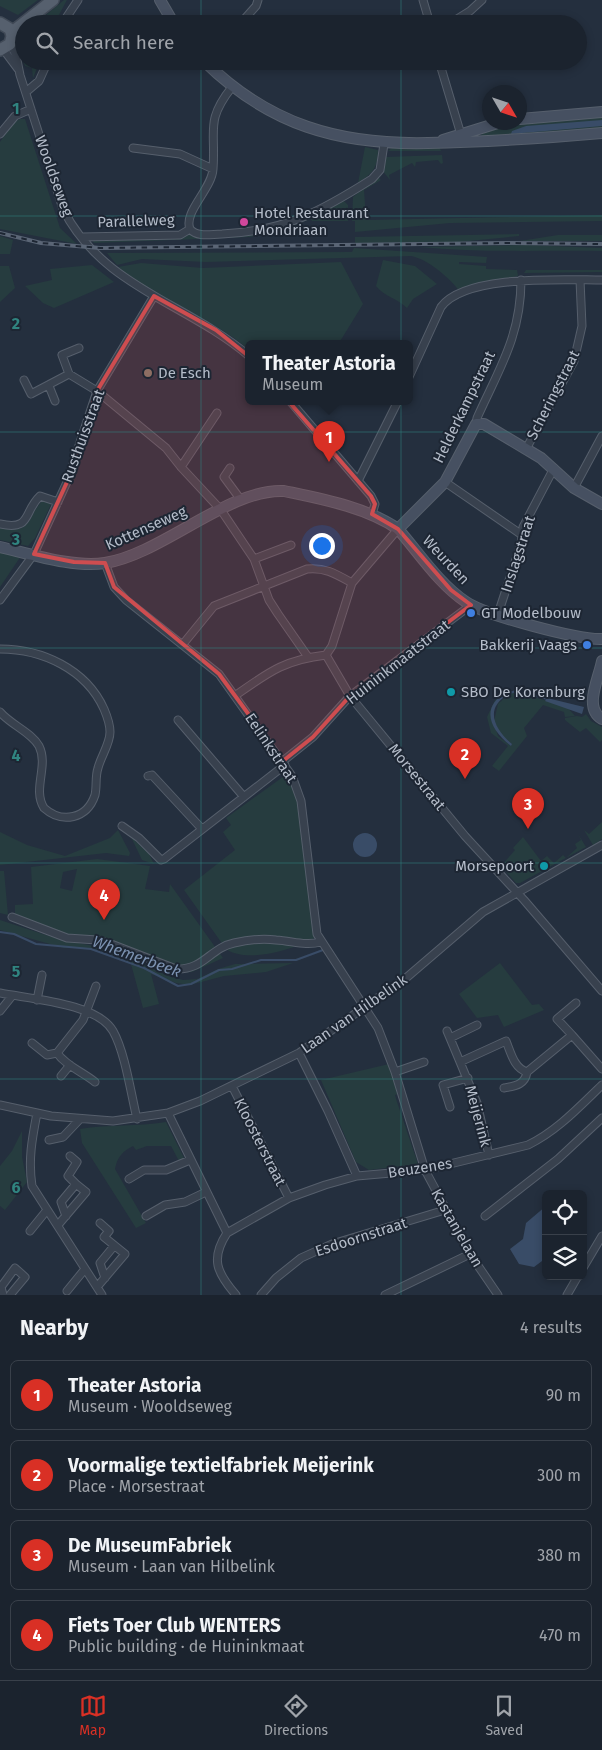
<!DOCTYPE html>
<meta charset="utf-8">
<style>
:root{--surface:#1b232e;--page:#282f3a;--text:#f1f3f6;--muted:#a0a4aa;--line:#39404a;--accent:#d93025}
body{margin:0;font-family:"Fira Sans",sans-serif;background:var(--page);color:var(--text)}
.controls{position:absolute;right:15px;bottom:15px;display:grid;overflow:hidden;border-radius:8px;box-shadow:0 2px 8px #0003}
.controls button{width:45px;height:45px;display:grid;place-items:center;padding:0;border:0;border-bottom:1px solid var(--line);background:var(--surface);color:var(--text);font:25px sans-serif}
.compass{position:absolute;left:482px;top:85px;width:45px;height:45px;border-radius:50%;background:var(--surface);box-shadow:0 2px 8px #0003;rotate:129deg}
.you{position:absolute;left:321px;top:545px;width:18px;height:18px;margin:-12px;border:4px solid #fff;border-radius:50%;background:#1a73e8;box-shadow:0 0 0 8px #1a73e833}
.badge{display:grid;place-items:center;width:32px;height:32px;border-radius:50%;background:var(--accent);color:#fff;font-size:16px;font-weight:700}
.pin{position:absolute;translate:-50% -41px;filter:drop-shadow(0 1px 2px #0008)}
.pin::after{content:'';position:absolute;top:26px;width:18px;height:15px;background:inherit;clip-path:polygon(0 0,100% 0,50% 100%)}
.popup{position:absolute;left:245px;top:340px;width:168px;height:65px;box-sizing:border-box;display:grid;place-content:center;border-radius:8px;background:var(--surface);filter:drop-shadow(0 1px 4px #0005);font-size:16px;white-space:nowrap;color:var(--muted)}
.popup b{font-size:19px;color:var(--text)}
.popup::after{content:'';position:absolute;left:50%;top:100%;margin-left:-10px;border:10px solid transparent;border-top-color:var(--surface)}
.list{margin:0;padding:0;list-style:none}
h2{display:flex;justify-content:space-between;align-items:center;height:65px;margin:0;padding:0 20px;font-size:21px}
h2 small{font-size:16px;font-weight:400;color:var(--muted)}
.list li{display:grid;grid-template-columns:32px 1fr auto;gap:15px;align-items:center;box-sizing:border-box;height:70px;margin:0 10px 10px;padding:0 10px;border:1px solid var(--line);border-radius:8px}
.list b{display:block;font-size:19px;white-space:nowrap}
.list p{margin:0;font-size:16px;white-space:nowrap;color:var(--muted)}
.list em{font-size:16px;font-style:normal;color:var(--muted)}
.icon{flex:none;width:28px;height:28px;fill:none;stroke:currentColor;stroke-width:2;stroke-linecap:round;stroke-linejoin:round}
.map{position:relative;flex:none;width:602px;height:1295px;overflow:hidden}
.search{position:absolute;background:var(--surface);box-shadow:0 2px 8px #0003;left:15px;right:15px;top:15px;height:55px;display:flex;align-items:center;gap:12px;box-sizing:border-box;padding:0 18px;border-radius:28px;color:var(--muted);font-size:19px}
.sheet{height:385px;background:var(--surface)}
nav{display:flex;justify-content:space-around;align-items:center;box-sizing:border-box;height:70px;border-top:1px solid var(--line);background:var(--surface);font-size:14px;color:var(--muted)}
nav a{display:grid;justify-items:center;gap:2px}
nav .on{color:var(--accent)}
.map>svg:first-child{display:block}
</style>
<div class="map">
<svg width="602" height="1295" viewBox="0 0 602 1295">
<rect width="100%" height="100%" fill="#242f3e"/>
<!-- green -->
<path fill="#263c3f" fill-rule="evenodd" d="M0 0H38L18 15 0 6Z
M64 0H67L54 24H35Z
M24 33V61H40L33 78 32 68 25 66 18 46 24 40 21 35Z
M602 114V131L483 141 481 131 507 123Z
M20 119H25L60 228 77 244 0 229V142L13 123Z
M439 146 441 151H388L393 147Z
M365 147 378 150C378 168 372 174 358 183Z
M442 155 443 163 441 164 438 160 416 162 415 167 412 163 389 175 390 180 382 170 386 157Z
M378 177 381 180 364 190 366 220 602 215V221L450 223 355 232V221H352L353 197Z
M343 200 348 205V221H312L311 219 278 231 250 237 94 243 92 240 177 239 189 233 197 237 249 236 295 224Z
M519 234V236L459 242 355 243V237Z
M558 235H602V241H520Z
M0 236 13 240 10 254H0Z
M527 245 602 248V251C540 250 481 253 419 247Z
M354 248 487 257 486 263 459 262V264L486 266V269L517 270 518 276 498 280 460 292C451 279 428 259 411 256L206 262 142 259 117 265 107 253 352 252Z
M383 260 415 266 437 284 413 299 407 308C397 298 385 297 376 286Z
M341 262 363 304 339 343H249V350C210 315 156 303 118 267L141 263 203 268Z
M92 265 114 282 54 308 43 303 25 286 52 280 50 269Z
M0 266H9L15 288 0 302Z
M526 270H602V272L524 273Z
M43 500 52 502 35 538 28 546 0 540V528C34 534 25 519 43 500Z
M0 552 21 556 0 587Z
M508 690 491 713 498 736 511 746 512 744 501 735 494 721 498 704 509 694 510 696 512 693 520 692 568 708 575 716 565 717 564 712 543 705 524 728 527 736 499 771 492 766 508 746 491 733 487 717 495 700Z
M586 714 591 721 602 727V740L600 742 586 728 580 732 565 720V718L577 716 582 717Z
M287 774 297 796 312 921 316 937C296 949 247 964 226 949L184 890 235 850 223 832 231 825 226 818Z
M602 822V839L593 845 584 830 589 834Z
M118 830 130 853 129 856 106 853 0 865V832L27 845 65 856 110 838Z
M578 834 586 847 520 883H516L500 865H502L515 850 513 848 523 837 541 861 547 856 554 863 563 855 566 858 577 848 575 844 581 840Z
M131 837 149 854 154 864 142 860Z
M97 859 150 866 145 889 169 892 170 884 223 958 192 972 176 973 123 947 62 935 15 916V905L33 904 31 867ZM77 869 72 891 60 888 63 872Z
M0 871H4L8 915 0 913Z
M0 920 58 939 109 949 168 976 183 980 197 979 218 969 235 964 293 963 266 972 224 976 190 985 176 983 151 974 159 1004 143 1008 131 964 107 952 88 948H64L0 930Z
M500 963 532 1005 539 1004 544 1010 504 1027 498 1015 477 1018 459 994Z
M389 1064 398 1094 395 1095 397 1102 418 1164 369 1170 356 1162 321 1080Z
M166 1122 184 1158 179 1161 171 1146H147L136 1150 133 1146C123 1151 117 1157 115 1169L146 1223 136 1228 82 1143 80 1129C108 1124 137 1127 166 1122Z
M22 1131V1157L27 1182 5 1210 0 1206V1166L12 1151Z"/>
<!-- water -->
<path fill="#394c67" d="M602 120V126L511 134 512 131 526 126Z
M508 691 509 694C483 708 495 730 512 744L511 746C490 730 479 707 508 691Z
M547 698 584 707 582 714 545 701Z
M353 845a12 12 0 1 1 24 0a12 12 0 1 1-24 0Z
M546 1206V1258L534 1267 519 1264 510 1249 523 1239 526 1223Z"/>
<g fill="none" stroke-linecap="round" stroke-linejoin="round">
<!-- stream -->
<path stroke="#394c67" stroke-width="2" d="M507 694 516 691 548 699
M0 932 14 934 36 944 91 949 144 968 178 986 191 984 219 970 232 969 261 960H296L323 950"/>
<!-- street casing -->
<g stroke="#565f6c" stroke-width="9">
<path id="street" d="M423 0 430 24
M62 24 78 0
M240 24 256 6 258 0
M449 24 470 11 482 0
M10 44 16 55 20 75 63 209C102 287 187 303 249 356
M3 49 18 69
M439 61 462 138
M26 92 39 81 48 61
M0 134 15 116 31 109
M133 148 180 154 213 169C216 130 205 121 232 87
M213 169C212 189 183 212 190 229 198 238 211 234 222 234 285 231 320 212 372 179L380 170 384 144
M82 237 180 235 190 229
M69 374 62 355 79 348
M409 377 441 307C465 274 564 280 602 280
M24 380 31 394 69 374 97 391 166 448 181 467 221 510 254 559 269 600 278 614 308 657
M49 386 55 401
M290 401 371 496 375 504 372 514
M476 424 477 418C499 369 521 336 521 280
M526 449 574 361 582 326 580 280
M181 467 217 413
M230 468 224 477 241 500
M358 481 398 401
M445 482 522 535
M574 488 602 436
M0 524C32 531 23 512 40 496L58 502
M254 559 291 545
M105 563 114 587 126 600 219 674 292 776 301 801 317 934 378 1028 395 1072 425 1170 470 1254 498 1295
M0 600 34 554 67 482 97 391 154 296
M498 614 521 544 523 527 554 468
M183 644 214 606 307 569C325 567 336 574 352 583
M0 649C42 649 86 669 104 709 107 716 110 724 110 732 110 744 101 756 98 768 95 777 97 786 95 795 87 819 62 824 44 808 32 789 49 766 39 746 31 732 11 725 0 712
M326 655 350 696 465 836 524 900 602 991
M236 695C269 672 284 660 326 655L332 646 352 583 398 529
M178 720 244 797
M283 761 313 737 350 696 471 605
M148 776 152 775 202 829
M122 826 139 838 161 860 164 859 285 765
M12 917 67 938 97 940 111 944 176 969C204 970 210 948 234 943 247 940 262 938 276 940 293 941 305 946 321 942
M0 993C30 999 97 1003 113 1031 125 1052 131 1094 137 1119
M37 1000 42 975
M0 1011 12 996
M447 1031 460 1062
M572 1035 557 1019 576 1003
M450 1038 477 1025
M32 1043 47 1055 57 1053
M299 1053 328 1111 357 1176
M395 1072 424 1062
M61 1076 70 1065
M95 1082C83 1072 66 1066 57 1053L83 1020 96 986
M232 1086 289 1198
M504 1088C515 1086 525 1085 527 1072
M0 1105 51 1116 113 1121 168 1113 200 1101 299 1053 406 978 483 912 602 845
M450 1107 443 1085 468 1078
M37 1113C32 1139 28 1160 32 1186L102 1295
M168 1113 227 1233C210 1259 217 1273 236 1295
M49 1140 63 1137 80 1119
M489 1155 477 1103 460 1062 506 1041C511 1053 514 1068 527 1072L572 1035 602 1069
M70 1156 77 1162 68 1176 76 1184
M129 1179 144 1170H166L190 1160
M146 1216 165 1205 185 1202 206 1192
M485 1216 558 1159 602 1118
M58 1225 86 1192 76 1184 61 1202 66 1216
M30 1231 47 1210
M227 1233 289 1198 325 1185 357 1176 425 1170 528 1145C557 1131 579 1107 602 1085
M583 1268 602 1236
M105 1278 100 1263 114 1246
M97 1287 125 1254 104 1237 109 1231 100 1223
M67 1291 85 1269
M3 1295 1 1287 15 1268 25 1277 10 1295
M261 1295 276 1278 301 1258 332 1244 445 1210
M385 1295 470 1254
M567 1295 578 1276"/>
</g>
<!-- secondary casing -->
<g stroke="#565f6c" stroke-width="12">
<path id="secondary" d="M160 0 174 24
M204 61C269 125 339 145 428 143 486 142 544 138 602 133
M520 119 602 112
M443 140 501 122
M398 529 445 482 476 424H484L541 458 574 488 602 504
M0 547C31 554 74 568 105 563 162 554 229 488 284 491 322 499 366 507 398 529 419 553 439 584 466 602 485 615 578 640 602 639
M602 661C599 678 583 708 602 719"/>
</g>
<!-- primary casing -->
<g stroke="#414a57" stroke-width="14">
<path id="primary" d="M0 23 10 29 12 36 10 44 0 50
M12 32 53 0"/>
</g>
<!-- street -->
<use href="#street" stroke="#38414e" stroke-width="7"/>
<!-- secondary -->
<use href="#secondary" stroke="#465061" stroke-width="10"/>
<!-- primary -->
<use href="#primary" stroke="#56606e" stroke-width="11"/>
<!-- rail casing -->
<g stroke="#5a6575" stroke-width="4">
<path id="rail" d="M0 233 41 243 100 248 509 243 602 244"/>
</g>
<!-- rail -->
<use href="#rail" stroke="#1d2633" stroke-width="2" stroke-dasharray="5.5" stroke-linecap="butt"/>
</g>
<!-- marked area -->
<path fill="#ce4d50" fill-opacity="0.2" stroke="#ce4d50" stroke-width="4" stroke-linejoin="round" d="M154 296 216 330 251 358 371 496 375 504 372 514 398 529 451 590 471 605 350 696 313 737 283 761 219 674 114 587 105 563 74 562 34 554 67 482 97 391Z"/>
<!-- grid -->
<path fill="none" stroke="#308480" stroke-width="1" stroke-opacity="0.55" d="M201 0V24M401 0V24M201 61V1295M401 61V1295M0 216H602M0 432H602M0 648H602M0 863H602M0 1079H602"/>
<!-- markers -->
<circle fill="#d1479c" stroke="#1d2633" stroke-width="2" cx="244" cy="222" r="5"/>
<circle fill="#8d6e63" stroke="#1d2633" stroke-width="2" cx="148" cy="373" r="5"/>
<g fill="#3f7fe0" stroke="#1d2633" stroke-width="2">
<circle cx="471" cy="613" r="5"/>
<circle cx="587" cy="645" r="5"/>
</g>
<g fill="#0f9aa8" stroke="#1d2633" stroke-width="2">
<circle cx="451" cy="692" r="5"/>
<circle cx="544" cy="866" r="5"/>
</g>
<g text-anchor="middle" stroke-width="4" stroke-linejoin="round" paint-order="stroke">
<!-- street labels -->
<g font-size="15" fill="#b4bcc9" stroke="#1d2633">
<text transform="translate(54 176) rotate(70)" y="5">Wooldseweg</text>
<text transform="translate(136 221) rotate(-2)" y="5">Parallelweg</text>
<text transform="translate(553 395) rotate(-63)" y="5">Scheringstraat</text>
<text transform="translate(464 407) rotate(-64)" y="5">Helderkampstraat</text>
<text transform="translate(83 436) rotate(-70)" y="5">Rusthuisstraat</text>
<text transform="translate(146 528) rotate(-24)" y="5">Kottenseweg</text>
<text transform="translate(518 554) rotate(-72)" y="5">Inslagstraat</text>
<text transform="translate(446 560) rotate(47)" y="5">Weurden</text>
<text transform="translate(398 662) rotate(-38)" y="5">Huininkmaatstraat</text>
<text transform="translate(271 748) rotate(56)" y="5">Eelinkstraat</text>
<text transform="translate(417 777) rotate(51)" y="5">Morsestraat</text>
<text transform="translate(354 1014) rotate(-35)" y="5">Laan van Hilbelink</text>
<text transform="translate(478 1116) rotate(75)" y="5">Meijerink</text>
<text transform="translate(260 1142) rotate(63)" y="5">Kloosterstraat</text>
<text transform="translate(420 1168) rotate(-9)" y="5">Beuzenes</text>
<text transform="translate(457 1228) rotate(60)" y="5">Kastanjelaan</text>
<text transform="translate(361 1237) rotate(-18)" y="5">Esdoornstraat</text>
</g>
<!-- poi labels -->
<g font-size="15" fill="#b4bcc9" stroke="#1d2633" text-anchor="start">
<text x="254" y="218">Hotel Restaurant<tspan x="254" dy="17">Mondriaan</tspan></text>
<text x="158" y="378">De Esch</text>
<text x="481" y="618">GT Modelbouw</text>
<text x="577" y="650" text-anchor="end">Bakkerij Vaags</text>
<text x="461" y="697">SBO De Korenburg</text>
<text x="534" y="871" text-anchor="end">Morsepoort</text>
</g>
<!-- water labels -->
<g font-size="16" font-style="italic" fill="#7c92b1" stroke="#1d2633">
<text transform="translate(137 956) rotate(20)" y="6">Whemerbeek</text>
</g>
</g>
<g font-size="16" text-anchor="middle" font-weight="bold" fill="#308480" stroke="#1d2633" stroke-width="4" stroke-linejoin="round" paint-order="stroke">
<text x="16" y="114">1</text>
<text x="16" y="329">2</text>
<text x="16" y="545">3</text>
<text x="16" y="761">4</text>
<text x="16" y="977">5</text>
<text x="16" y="1193">6</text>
</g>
</svg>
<div class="controls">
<button><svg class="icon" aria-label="locate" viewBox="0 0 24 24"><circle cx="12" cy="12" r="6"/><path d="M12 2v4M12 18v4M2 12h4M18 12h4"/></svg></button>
<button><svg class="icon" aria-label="layers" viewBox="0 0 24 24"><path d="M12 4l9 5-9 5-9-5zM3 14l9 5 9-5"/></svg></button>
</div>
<svg class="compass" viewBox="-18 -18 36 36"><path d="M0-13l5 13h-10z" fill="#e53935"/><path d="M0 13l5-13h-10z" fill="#a0a4aa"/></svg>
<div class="you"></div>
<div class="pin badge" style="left:329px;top:462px">1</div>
<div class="popup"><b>Theater Astoria</b>Museum</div>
<div class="pin badge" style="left:465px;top:779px">2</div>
<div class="pin badge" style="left:528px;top:829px">3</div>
<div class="pin badge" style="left:104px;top:920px">4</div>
<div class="search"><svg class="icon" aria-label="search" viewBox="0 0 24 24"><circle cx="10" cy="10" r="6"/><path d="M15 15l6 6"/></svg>Search here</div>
</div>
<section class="sheet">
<h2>Nearby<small>4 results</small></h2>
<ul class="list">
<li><span class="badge">1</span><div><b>Theater Astoria</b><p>Museum · Wooldseweg</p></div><em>90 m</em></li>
<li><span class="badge">2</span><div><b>Voormalige textielfabriek Meijerink</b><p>Place · Morsestraat</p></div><em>300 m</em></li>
<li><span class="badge">3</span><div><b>De MuseumFabriek</b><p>Museum · Laan van Hilbelink</p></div><em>380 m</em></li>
<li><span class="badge">4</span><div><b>Fiets Toer Club WENTERS</b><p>Public building · de Huininkmaat</p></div><em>470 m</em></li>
</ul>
</section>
<nav>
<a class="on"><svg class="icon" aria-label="map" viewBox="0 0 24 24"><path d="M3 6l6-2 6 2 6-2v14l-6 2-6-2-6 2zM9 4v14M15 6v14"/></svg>Map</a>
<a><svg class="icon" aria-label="directions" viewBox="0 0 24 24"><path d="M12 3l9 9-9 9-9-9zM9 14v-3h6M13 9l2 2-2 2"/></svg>Directions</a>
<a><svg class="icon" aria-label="saved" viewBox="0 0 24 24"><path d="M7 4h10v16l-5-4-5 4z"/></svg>Saved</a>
</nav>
